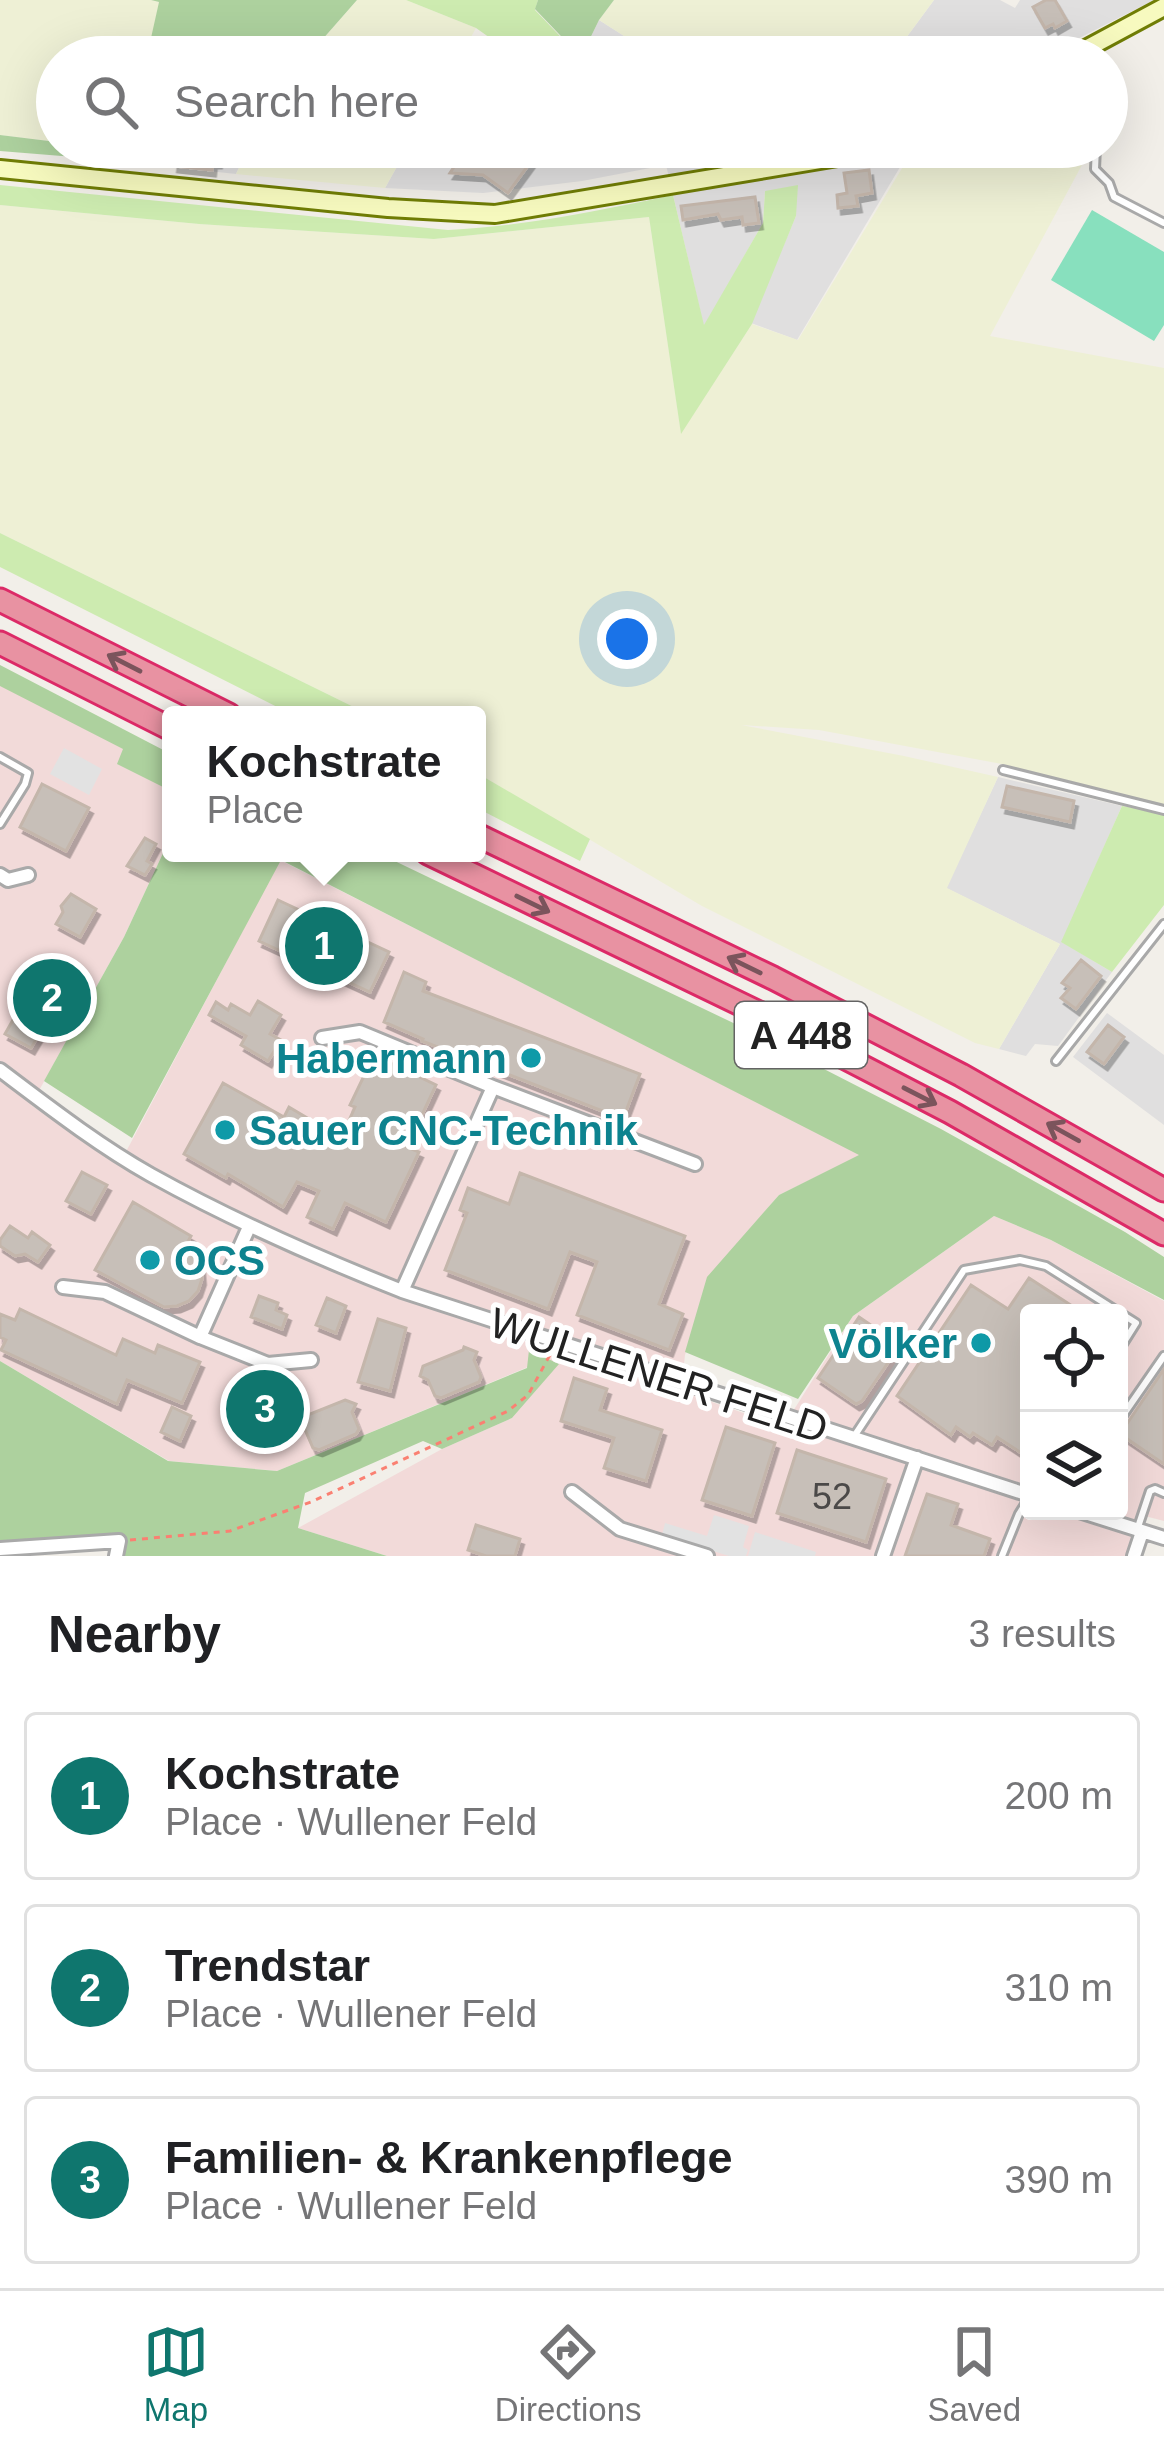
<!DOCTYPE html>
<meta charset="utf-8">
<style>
:root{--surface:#fff;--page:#f6f6f6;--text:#202124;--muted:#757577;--line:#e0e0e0;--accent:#0f766e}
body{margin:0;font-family:Helvetica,sans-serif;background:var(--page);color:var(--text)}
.controls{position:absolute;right:36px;bottom:36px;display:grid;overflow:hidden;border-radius:12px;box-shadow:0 12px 48px #0002}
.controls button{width:108px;height:108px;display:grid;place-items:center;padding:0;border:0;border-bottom:3px solid var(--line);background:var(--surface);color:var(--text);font:60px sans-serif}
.you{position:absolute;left:627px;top:639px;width:42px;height:42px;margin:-30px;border:9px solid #fff;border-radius:50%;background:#1a73e8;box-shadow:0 0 0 18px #1a73e833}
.badge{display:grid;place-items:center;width:78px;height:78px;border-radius:50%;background:var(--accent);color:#fff;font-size:39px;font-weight:700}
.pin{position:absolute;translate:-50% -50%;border:6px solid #fff;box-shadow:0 3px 12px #0006}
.popup{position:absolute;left:162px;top:706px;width:324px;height:156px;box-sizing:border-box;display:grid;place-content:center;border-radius:12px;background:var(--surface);filter:drop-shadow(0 3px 9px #0005);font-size:39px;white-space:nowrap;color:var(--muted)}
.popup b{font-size:45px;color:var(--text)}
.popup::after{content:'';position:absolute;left:50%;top:100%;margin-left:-24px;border:24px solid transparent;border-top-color:var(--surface)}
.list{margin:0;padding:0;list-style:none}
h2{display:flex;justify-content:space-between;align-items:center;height:156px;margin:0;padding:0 48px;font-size:51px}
h2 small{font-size:39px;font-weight:400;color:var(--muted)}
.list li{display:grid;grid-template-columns:78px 1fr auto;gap:36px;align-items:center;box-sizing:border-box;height:168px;margin:0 24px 24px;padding:0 24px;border:3px solid var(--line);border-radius:12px}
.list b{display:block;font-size:45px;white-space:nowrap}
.list p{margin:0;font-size:39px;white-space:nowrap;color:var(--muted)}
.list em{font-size:39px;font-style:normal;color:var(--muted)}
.icon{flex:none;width:66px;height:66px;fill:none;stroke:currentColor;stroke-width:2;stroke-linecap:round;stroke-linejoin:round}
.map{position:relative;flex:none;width:1164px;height:1556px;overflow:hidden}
.search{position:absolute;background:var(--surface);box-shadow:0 12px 48px #0002;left:36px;right:36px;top:36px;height:132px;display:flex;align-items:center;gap:30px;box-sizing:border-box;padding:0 42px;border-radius:66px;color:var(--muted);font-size:45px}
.sheet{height:732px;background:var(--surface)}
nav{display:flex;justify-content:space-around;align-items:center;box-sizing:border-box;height:168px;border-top:3px solid var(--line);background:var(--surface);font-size:33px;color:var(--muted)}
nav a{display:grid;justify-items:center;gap:6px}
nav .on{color:var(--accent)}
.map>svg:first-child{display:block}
</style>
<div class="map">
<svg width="1164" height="1556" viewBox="0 0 1164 1556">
<defs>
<filter id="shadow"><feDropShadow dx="3.5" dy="6" stdDeviation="0" flood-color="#0004"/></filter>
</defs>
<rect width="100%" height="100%" fill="#f2efe9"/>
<!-- residential -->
<path fill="#e0dfdf" d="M934 0H1000L1015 8 1020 0H1154L1042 57H892Z
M599 20 657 57H581Z
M138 147H249L236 174 136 163Z
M408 147H912L797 340 751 323 796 216 765 191 763 223 704 327 666 165 582 181 483 193 385 188Z
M998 777 1122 806 1062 942 1112 972 1058 1046 1035 1044 1026 1056 999 1049 1060 944 946 888Z
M1107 1013 1164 1055V1125L1073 1057Z"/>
<!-- commercial -->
<path fill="#f2dad9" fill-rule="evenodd" d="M0 685 124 749 171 787V836L124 937 31 1105 119 1165 280 860 861 1155 779 1195 708 1278 685 1355 681 1391 783 1427 853 1316 994 1216 1051 1240 1164 1301V1521L1141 1515 1126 1556H387L298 1528 442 1449 512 1418 559 1363 528 1367 277 1471 169 1461 0 1361ZM1029 1313H1119V1511H1029Z"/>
<!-- farmland -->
<path fill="#eef0d5" d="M0 0H151L159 2 148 57H57V142L0 135Z
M357 0H406L476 28 460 57H307Z
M614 0H934L892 57H657L599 20Z
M249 147H408L385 188 236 174Z
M931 147H1087L1083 163 990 336 1164 368V805L1002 764 819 730 741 725 904 756 998 777 947 888 1060 944 999 1049 975 1043 702 906 477 773V715H370L0 533V205L199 224 434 239 649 217 681 433 752 324 798 340 907 160Z"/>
<!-- grass -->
<path fill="#cdebb0" d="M406 0H538L535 10 580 57H517L476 28Z
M0 185 448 230C525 226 598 211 673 195L704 325 763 223 765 191 798 185 796 216 752 324 681 434 649 217 434 239 199 224 0 205Z
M0 533 370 715H293L0 567Z
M477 773 590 839 580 861 477 808Z
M1122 806 1164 813V905L1112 972 1061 942Z"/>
<!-- forest -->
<path fill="#add19e" d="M151 0H357L307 57H254L251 53 149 47 159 2Z
M538 0H614L599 20 581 57 535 9Z
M0 135 57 142V147H101L138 151 136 162 0 151Z
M0 665 171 754V791L117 764 123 749 0 686Z
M171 836V853H378L748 1030 941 1129 1125 1232 1164 1257V1300L1051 1240 994 1216 853 1316 798 1399 685 1352 707 1277 779 1195 859 1155 281 860 132 1138 44 1081 124 937Z
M529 1350 559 1364 512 1418 442 1449 423 1441 305 1493 298 1528 387 1556H120L116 1537 0 1543V1361L168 1461 277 1471 527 1368Z"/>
<!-- pitch -->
<path fill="#88e0be" d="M1092 210 1164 252V325L1154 341 1051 280Z"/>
<!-- parking -->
<path fill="#e2e2e2" d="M64 748 102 769 89 795 50 774Z
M714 1515 749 1526 743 1547 748 1550 746 1556H729L662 1535 665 1523 707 1536Z
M755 1532 816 1552 815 1556H748Z"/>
<!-- building -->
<path fill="#c7bfb8" stroke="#c4b6ab" stroke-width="3" filter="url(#shadow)" d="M1046 0H1055L1067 21 1055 28 1053 24 1045 28 1033 7Z
M172 147H219L218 162H213L212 170 174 166 175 158H171Z
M467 147H523L535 156 508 193 483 175 450 173Z
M869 170 872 193 856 196 858 206 838 208 837 195 847 193 844 173Z
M755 197 759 223 743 225 742 217 721 220 718 214 683 220 681 206Z
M42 784 89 808 66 851 20 827Z
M1007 786 1074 801 1070 822 1002 807Z
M145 838 156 844 147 861 152 864 145 875 127 866Z
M71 894 96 909 80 937 56 924 63 912 61 906Z
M278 900 389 952 370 992 259 941Z
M1081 960 1101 976 1076 1009 1061 998 1070 988 1062 983Z
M48 964 83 984 56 1032 44 1026 31 1048 5 1034 18 1011 20 1012Z
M404 972 426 982 423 991 640 1074 623 1119 422 1041 423 1039 384 1022Z
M258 1001 281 1015 270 1034 281 1040 268 1061 241 1045 246 1036 209 1015 216 1002 228 1010 231 1004 250 1015Z
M1108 1025 1124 1037 1104 1064 1087 1052Z
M374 1055 436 1085 407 1147 419 1152 386 1222 345 1203 333 1229 307 1217 319 1191 297 1182 283 1207 228 1174 226 1178 184 1154 223 1083 284 1117 289 1107 341 1138 355 1107 350 1105Z
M82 1172 107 1185 91 1214 66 1201Z
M520 1173 685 1236 659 1304 683 1314 669 1350 577 1315 597 1262 570 1252 548 1309 445 1270 467 1213 460 1210 468 1188 509 1204Z
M133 1202 191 1236 186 1245 196 1254 201 1266 202 1279 198 1291 189 1301 177 1306 164 1307 95 1270Z
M10 1226 28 1238 32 1232 50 1245 38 1262 25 1254 15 1256 0 1246V1240Z
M1029 1278 1083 1313H1029V1458L997 1437 992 1445 973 1433 970 1437 956 1427 951 1435 897 1396 971 1285 1008 1309Z
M259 1296 278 1303 276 1310 287 1315 282 1329 251 1317Z
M327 1298 346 1306 336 1333 316 1325Z
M20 1309 116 1355 123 1339 155 1353 158 1345 200 1362 182 1403 127 1380 117 1404 1 1350 6 1340 0 1337V1314L15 1320Z
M859 1317 900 1345 862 1401 856 1404 818 1378Z
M378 1319 406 1328 390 1391 358 1382Z
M464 1347 477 1352 474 1360 481 1377 479 1382 441 1398 435 1396 428 1380 420 1376 423 1366 463 1350Z
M1164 1369V1464L1120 1434Z
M574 1378 607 1389 600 1410 662 1430 646 1481 604 1468 614 1438 561 1421Z
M250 1381 286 1398 276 1419 239 1405Z
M345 1400 356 1404 352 1412 359 1429 356 1434 319 1450 313 1448 300 1418Z
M172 1407 191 1416 180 1441 161 1432Z
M726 1427 775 1443 752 1516 702 1500Z
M797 1450 886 1479 866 1542 777 1513Z
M927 1494 958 1504 951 1525 990 1539 984 1556H905Z
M476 1525 520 1539 515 1556H486L468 1550Z"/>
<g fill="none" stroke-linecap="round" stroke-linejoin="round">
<!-- lane casing -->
<g stroke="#a9a9a9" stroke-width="12">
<path id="lane" d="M1096 147 1095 169 1109 183 1114 197 1164 223
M0 757 28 773 25 784 0 824
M1003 770 1164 810
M1056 1061 1164 924
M1119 1421 1164 1356
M855 1435 964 1270 1020 1260 1046 1266 1136 1323 1119 1350
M1138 1527 1150 1491 1155 1489 1164 1493
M1002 1556 1019 1514 1029 1498"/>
</g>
<!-- street casing -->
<g stroke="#a9a9a9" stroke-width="18">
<path id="street" d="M0 875 8 880 28 875
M322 1038 360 1032 493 1087 402 1291
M0 1070C49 1107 98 1145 151 1175 232 1220 316 1257 402 1291L1029 1495
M493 1087 695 1164
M63 1287 105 1292 200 1337 249 1227
M200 1337 268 1364 311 1360
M572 1492 620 1529 707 1556
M1079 1511 1164 1538
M0 1549 119 1541 116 1556
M883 1556 917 1458
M1134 1556 1142 1532"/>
</g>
<!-- secondary casing -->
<g stroke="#707d05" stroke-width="22">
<path id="secondary" d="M1071 57 1164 7
M0 169 388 208 495 214 844 156 880 147"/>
</g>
<!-- highway casing -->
<g stroke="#dc2a67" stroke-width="27">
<path id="highway" d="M0 600 229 715
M0 643 171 729
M477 835 773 978 961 1075 1164 1190
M428 853 759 1013 950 1112 1164 1234"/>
</g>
<!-- path -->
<path stroke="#fa8072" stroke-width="3" stroke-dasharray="6 6" stroke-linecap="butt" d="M130 1540 230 1531 311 1502 508 1411 528 1395 551 1353"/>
<!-- lane -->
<use href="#lane" stroke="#fff" stroke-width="6"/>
<!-- street -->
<use href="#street" stroke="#fff" stroke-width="12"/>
<!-- secondary -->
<use href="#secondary" stroke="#f7fabf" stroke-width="16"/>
<!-- highway -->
<use href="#highway" stroke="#e892a2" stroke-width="21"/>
</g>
<!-- one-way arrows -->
<defs><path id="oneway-shaft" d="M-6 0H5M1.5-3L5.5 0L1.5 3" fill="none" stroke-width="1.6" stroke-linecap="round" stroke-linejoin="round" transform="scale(3)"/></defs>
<g stroke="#7b545c">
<use href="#oneway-shaft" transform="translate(124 663) rotate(-153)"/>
<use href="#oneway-shaft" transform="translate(533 904) rotate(26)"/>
<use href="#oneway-shaft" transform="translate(744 965) rotate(-154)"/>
<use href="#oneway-shaft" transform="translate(920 1096) rotate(27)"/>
<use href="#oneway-shaft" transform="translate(1063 1132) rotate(-151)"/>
</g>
<!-- markers -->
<g fill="#0f9aa8" stroke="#fff" stroke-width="4.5">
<circle cx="531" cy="1058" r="12"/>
<circle cx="225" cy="1130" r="12"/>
<circle cx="150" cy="1260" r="12"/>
<circle cx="981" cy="1343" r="12"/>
</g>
<g text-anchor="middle" stroke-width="10" stroke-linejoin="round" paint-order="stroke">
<!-- number labels -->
<g font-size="36" fill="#4b4948">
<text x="832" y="1509">52</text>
</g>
<!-- shield labels -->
<rect fill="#fff" stroke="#646464" stroke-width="3" x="735" y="1002" width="132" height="66" rx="9"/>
<g font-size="39" font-weight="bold" fill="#222">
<text x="801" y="1049">A 448</text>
</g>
<!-- culture labels -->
<g font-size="42" font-weight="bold" fill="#0d838f" stroke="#fff" text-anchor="end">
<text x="507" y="1073">Habermann</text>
<text x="249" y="1145" text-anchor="start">Sauer CNC-Technik</text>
<text x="174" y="1275" text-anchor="start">OCS</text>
<text x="957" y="1358">Völker</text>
</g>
<!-- street labels -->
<g font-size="42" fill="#222" stroke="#fff">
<text transform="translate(659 1375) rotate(18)" y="15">WULLENER FELD</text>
</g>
</g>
</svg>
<div class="controls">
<button><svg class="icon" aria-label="locate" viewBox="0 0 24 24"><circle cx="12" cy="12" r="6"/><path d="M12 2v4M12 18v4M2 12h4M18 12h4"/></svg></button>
<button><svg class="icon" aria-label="layers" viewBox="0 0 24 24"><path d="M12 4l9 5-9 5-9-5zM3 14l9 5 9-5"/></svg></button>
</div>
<div class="you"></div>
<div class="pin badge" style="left:324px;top:946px">1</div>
<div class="popup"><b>Kochstrate</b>Place</div>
<div class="pin badge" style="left:52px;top:998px">2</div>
<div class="pin badge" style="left:265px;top:1409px">3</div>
<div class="search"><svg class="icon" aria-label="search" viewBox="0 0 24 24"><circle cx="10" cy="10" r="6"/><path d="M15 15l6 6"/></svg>Search here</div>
</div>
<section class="sheet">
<h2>Nearby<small>3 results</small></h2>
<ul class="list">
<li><span class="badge">1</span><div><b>Kochstrate</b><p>Place · Wullener Feld</p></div><em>200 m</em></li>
<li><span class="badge">2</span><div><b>Trendstar</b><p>Place · Wullener Feld</p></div><em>310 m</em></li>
<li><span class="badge">3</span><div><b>Familien- &amp; Krankenpflege</b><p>Place · Wullener Feld</p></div><em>390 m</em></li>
</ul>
</section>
<nav>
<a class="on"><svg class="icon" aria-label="map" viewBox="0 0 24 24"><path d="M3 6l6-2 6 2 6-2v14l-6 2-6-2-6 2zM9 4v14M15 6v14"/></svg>Map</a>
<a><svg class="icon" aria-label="directions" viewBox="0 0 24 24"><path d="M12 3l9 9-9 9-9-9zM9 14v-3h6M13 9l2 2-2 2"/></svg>Directions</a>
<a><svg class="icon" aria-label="saved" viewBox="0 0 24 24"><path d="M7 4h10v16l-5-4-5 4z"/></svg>Saved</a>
</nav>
